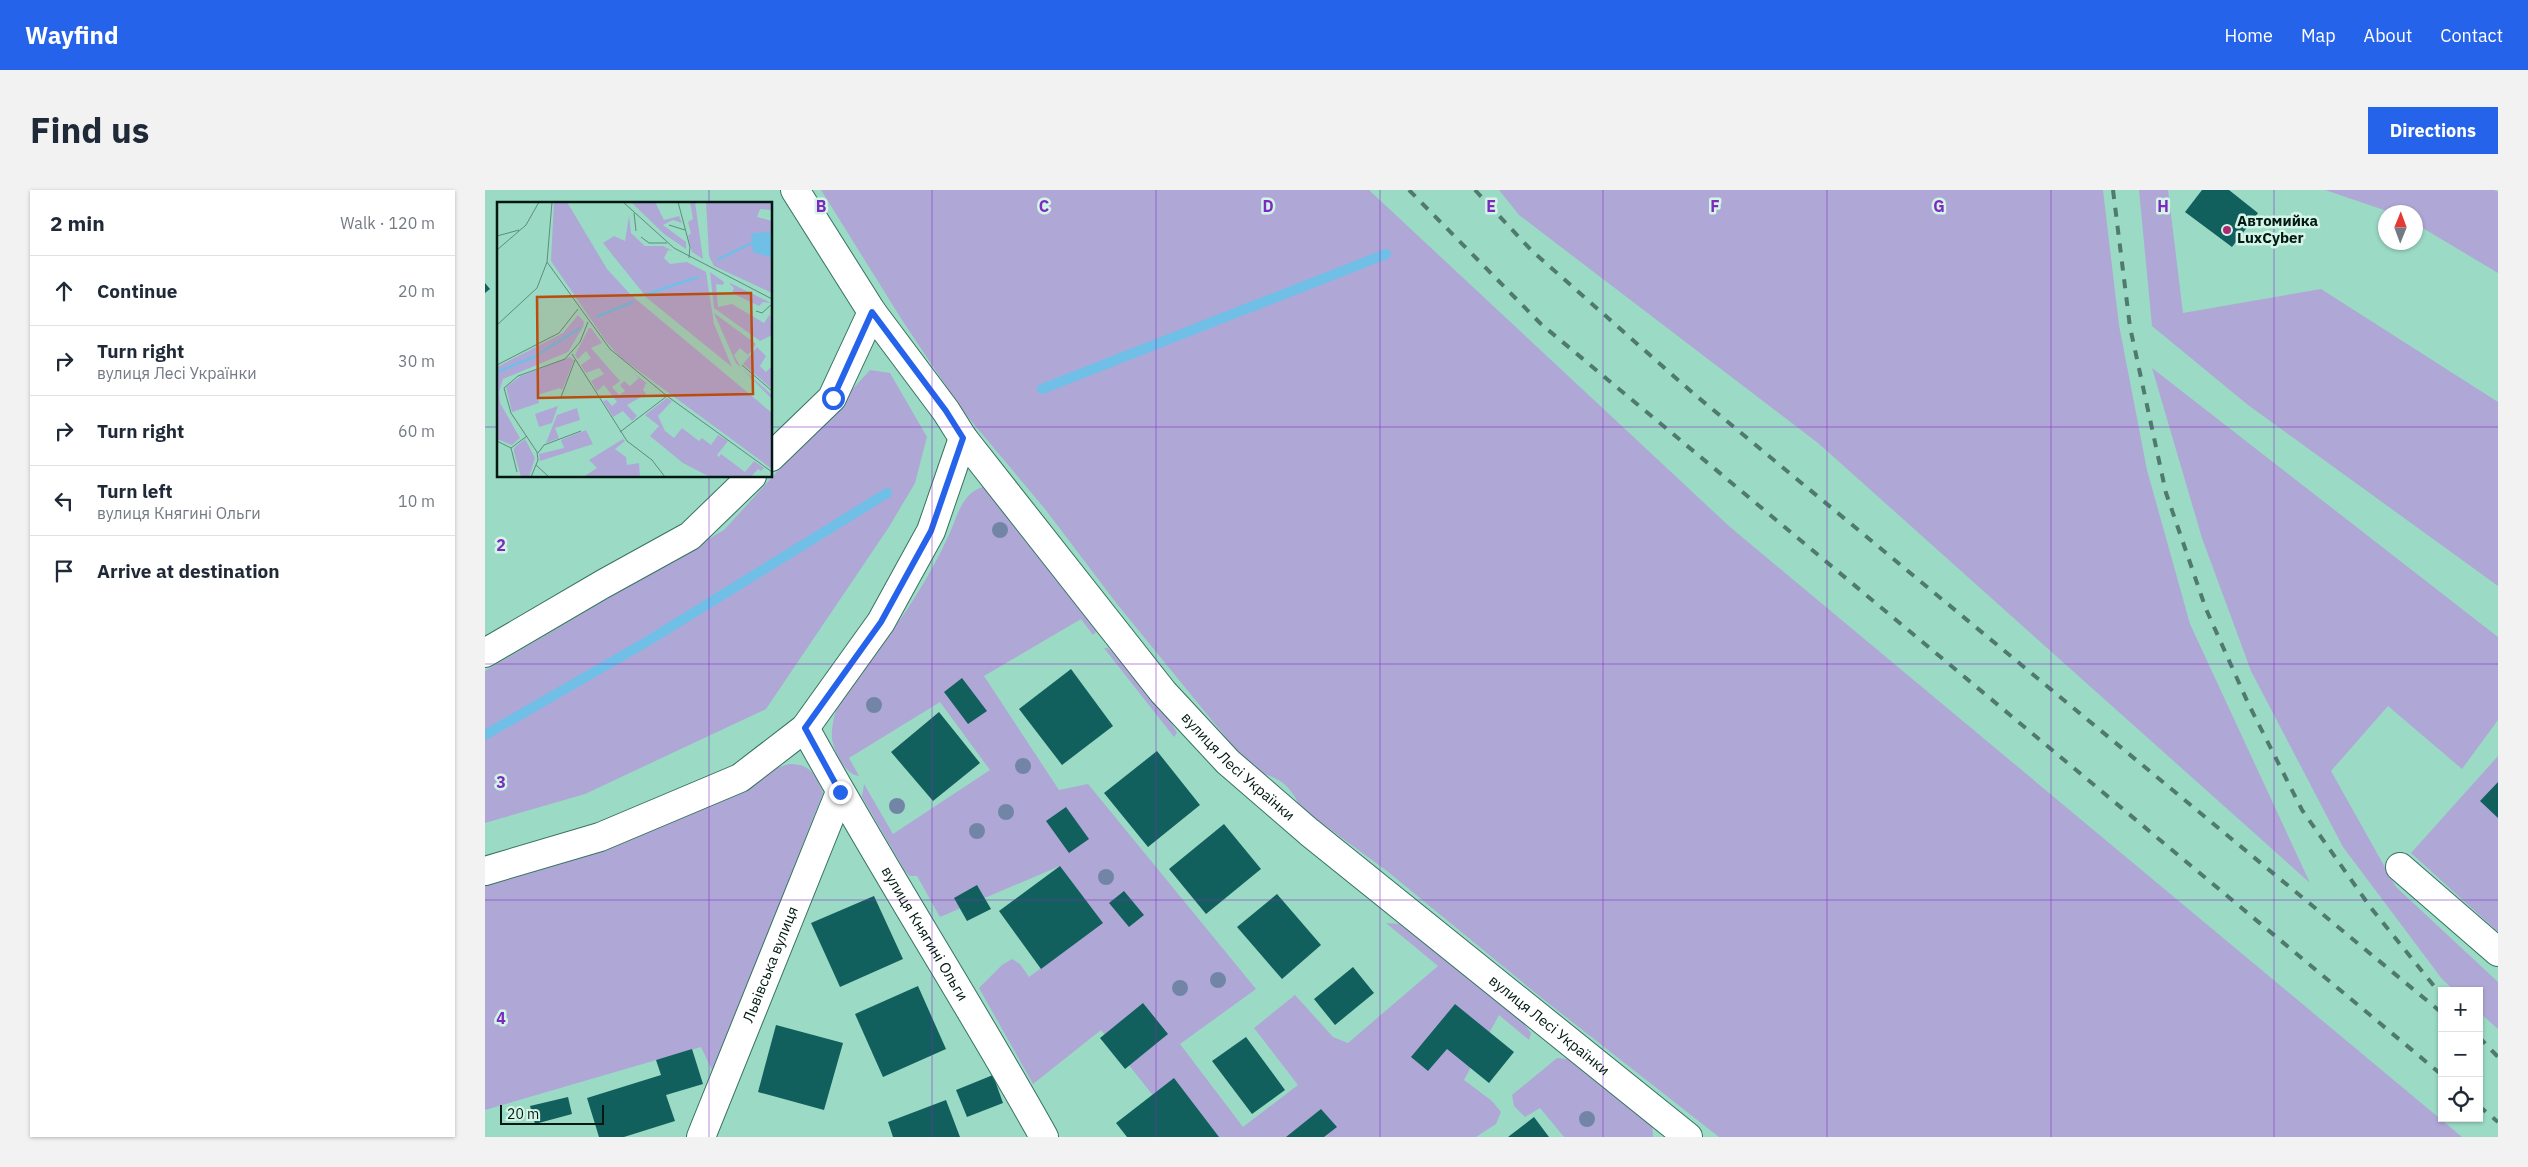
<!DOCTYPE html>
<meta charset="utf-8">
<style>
:root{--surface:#fff;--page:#f2f2f3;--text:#1f2937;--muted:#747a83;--line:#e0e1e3;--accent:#2563eb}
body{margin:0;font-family:"IBM Plex Sans",sans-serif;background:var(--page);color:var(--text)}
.controls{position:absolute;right:15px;bottom:15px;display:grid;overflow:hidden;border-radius:0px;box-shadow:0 1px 4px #0004}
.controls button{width:45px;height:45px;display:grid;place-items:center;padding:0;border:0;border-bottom:1px solid var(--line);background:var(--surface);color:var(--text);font:25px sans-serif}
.compass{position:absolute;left:1893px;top:15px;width:45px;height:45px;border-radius:50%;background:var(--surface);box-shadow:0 1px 4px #0004;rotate:1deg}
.scale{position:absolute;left:15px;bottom:12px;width:104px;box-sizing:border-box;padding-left:5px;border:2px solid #011912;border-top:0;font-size:14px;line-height:18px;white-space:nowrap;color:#011912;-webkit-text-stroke:4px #d5f4e8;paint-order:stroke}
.stop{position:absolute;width:15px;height:15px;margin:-11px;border:4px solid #2563eb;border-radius:50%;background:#fff}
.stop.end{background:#2563eb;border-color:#fff;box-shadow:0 1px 5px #0008}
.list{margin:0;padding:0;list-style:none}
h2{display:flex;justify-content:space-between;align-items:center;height:65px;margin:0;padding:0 20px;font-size:21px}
h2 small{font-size:16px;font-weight:400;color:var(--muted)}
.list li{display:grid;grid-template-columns:32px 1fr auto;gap:15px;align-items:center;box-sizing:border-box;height:70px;padding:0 20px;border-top:1px solid var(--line)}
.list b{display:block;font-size:19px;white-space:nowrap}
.list p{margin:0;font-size:16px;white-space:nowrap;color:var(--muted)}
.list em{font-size:16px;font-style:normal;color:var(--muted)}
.icon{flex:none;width:28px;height:28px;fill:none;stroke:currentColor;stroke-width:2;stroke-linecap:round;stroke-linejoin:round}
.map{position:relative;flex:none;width:2013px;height:947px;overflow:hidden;border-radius:0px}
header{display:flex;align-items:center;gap:30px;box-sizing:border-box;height:70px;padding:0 25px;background:var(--accent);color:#fff}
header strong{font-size:24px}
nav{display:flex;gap:28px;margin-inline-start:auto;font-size:18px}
.intro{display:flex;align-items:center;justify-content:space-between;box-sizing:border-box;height:120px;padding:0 30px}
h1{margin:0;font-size:35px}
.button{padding:12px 22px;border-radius:0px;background:var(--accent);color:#fff;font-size:18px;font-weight:700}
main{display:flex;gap:30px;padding:0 30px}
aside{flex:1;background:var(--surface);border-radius:0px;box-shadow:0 1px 4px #0004}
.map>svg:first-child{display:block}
</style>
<header>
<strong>Wayfind</strong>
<nav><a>Home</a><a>Map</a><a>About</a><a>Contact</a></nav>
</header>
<div class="intro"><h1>Find us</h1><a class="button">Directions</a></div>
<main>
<aside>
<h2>2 min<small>Walk · 120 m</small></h2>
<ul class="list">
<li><svg class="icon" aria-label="ahead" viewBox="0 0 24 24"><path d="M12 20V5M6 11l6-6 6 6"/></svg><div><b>Continue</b></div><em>20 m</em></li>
<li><svg class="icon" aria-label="right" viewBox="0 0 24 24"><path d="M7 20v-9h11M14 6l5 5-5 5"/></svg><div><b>Turn right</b><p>вулиця Лесі Українки</p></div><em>30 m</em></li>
<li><svg class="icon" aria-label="right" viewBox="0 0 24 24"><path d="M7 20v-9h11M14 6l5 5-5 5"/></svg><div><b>Turn right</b></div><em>60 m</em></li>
<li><svg class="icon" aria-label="left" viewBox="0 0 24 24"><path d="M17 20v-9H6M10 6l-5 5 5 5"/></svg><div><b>Turn left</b><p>вулиця Княгині Ольги</p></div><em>10 m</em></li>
<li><svg class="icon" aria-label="arrive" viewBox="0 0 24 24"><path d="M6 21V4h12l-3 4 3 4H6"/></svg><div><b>Arrive at destination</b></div></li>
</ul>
</aside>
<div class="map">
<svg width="2013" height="947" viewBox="0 0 2013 947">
<rect width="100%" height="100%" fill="#9bdac5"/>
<!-- green -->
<path fill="#afa8d6" d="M336 0H884L1245 337 1977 947H1234L1058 809 902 681 816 618C805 595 794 586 769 582L632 414 560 319 477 220 417 130Z
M1014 0H1618L1634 135 1662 280 1705 434 1825 693 1333 253 1034 25Z
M1654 0H1683L1698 123 1836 99 2013 212V396L1763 215 1667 136Z
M1840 0H2009L2013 2V83L1931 34 1930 22H1905Z
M1667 178 2013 447V530L1977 579 1903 516 1846 581 1911 697 2013 792V839L1994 822V801H1970L1957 789 1858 657 1766 481 1717 348Z
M385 180 405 183 442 247 430 293 404 337 281 519 100 604 0 633V481L239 340Z
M502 296 610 437 611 442 608 445 596 429 499 486 574 600 603 594 771 799 695 854 758 937 813 895 769 838 810 805 848 847 863 853 953 776 901 733 914 734 1035 828 1046 843 1044 850 1014 825 979 890 1007 911 1016 922 1011 934 991 947H701L616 840 548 894 494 798 517 775 527 769 535 774 544 787 617 733 575 676 455 727 432 686H425L420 681 377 607 379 594 408 644 505 580 455 512 364 568 374 586C360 584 350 564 347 549 346 539 349 527 352 517 392 462 439 403 466 340 474 321 479 300 502 296Z
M619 458H623C644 477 680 518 692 543L689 547Z
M2013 566V742L1926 663Z
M304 574C326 574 330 584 338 603L228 882 216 857 0 920V692L170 639 288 579Z
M1072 868 1083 869 1090 873 1167 932 1168 947H1079L1055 918 1040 927 1029 916 1027 905Z"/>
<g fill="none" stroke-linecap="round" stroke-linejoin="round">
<!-- stream -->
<path stroke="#6fbfe7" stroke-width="10" d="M557 199 901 64
M0 545 163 451 402 303"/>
</g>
<!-- building -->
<path fill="#12605e" d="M1717 0H1744L1773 23 1747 57 1700 22Z
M0 93 5 99 0 103Z
M586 479 628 536 577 575 534 519Z
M477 488 502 521 483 534 459 502Z
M454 522 495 573 448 611 406 562Z
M672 561 715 615 663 657 619 603Z
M2013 592V628L1995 611Z
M581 617 604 649 584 663 561 631Z
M739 634 776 679 721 724 684 679Z
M575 676 618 733 556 779 514 721Z
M492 695 506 719 482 731 469 708Z
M639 701 659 725 644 737 624 713Z
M792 704 836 755 797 789 752 737Z
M389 706 418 769 355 797 326 733Z
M868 777 889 803 850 835 829 809Z
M433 796 461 859 398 887 370 824Z
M658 813 683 844 640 879 615 848Z
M970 814 1029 862 1004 893 962 859 943 881 926 867Z
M291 835 358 853 339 920 273 902Z
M761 847 800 900 767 924 727 871Z
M207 859 218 894 181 905 190 931 139 947H114L102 908 176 885 171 870Z
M508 885 518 913 482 927 471 900Z
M689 888 734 947H642L631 933Z
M83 907 87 924 50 934 45 916Z
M461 910 475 947H408L403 932Z
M836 919 852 937 839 947H801Z
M1049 927 1064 947H1023Z"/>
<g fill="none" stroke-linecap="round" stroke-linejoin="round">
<!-- minor casing -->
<g stroke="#367361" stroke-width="30">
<g id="minor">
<path id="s1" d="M310 0 387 122 461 221 478 248 678 502 743 572 824 642 1203 947"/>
<path d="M286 267 347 208 387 122"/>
<path d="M0 463 118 394 205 346 267 286"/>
<path id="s2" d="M320 538C396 677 482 809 559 947"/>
<path d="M1915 677 2013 762"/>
<path d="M0 681 115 647 255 588 320 538 396 432 446 341 478 248"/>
<path id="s3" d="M216 947 355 602"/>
</g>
</g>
<!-- minor -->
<use href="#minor" stroke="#fff" stroke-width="28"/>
<!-- rail -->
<path stroke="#4f7a6c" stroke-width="4" stroke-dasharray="9 9" stroke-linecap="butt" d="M924 0 1056 134 1957 885
M990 0 1046 60 1209 204 1957 823
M1628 0 1645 137 1681 303 1721 419 1763 513 1817 620 1886 718 1957 806
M1994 847 2013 867
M1994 916 2013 932"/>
</g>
<!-- trees -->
<g fill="#7385a7">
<circle cx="515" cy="340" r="8"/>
<circle cx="389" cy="515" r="8"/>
<circle cx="538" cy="576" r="8"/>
<circle cx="412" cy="616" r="8"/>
<circle cx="521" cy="622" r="8"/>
<circle cx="492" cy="641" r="8"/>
<circle cx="621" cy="687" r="8"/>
<circle cx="733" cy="790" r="8"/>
<circle cx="695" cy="798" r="8"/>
<circle cx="1102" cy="929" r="8"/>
</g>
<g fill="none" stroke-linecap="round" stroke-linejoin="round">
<!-- route -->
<path stroke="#2563eb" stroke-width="6" d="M348 208 387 122 461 221 478 248 446 341 396 432 320 538 355 602"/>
</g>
<!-- grid -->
<path fill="none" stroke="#7b2cbf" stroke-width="1" stroke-opacity="0.55" d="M224 0V14M447 0V947M671 0V947M895 0V947M1118 0V947M1342 0V947M1566 0V947M1789 0V947M0 237H14M286 237H2013M224 286V947M0 474H2013M0 710H2013"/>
<!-- markers -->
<circle fill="#ad2972" stroke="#d5f4e8" stroke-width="2" cx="1742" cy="40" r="5"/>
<g text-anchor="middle" stroke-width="5" stroke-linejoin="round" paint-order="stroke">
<!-- poi labels -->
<g font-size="15" font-weight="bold" fill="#011912" stroke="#d5f4e8" text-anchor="start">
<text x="1752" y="36">Автомийка<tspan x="1752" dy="17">LuxCyber</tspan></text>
</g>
<!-- street labels -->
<g font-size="15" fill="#011912" stroke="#d5f4e8">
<text dy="5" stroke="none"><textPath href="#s1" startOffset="729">вулиця Лесі Українки</textPath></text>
<text dy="5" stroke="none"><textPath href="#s2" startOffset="238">вулиця Княгині Ольги</textPath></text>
<text dy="5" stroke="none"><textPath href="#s3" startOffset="186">Львівська вулиця</textPath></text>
<text dy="5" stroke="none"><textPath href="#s1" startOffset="1134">вулиця Лесі Українки</textPath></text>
</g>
</g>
<!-- overview -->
<g transform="translate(12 12)">
<rect width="275" height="275" fill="#9bdac5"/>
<path d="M57 0H70L110 67 134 93 275 211V267L123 155 108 138 54 59ZM134 0H158L167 18 182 14 185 21 176 18 166 23 189 40V47L167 32ZM193 0H198L206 57 195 50 191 34 194 31 191 20 196 17ZM209 0H275V8L263 7 260 15 275 19V91L217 64 212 54ZM132 14 134 31 148 44H166L176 49 171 48 167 56 173 62 190 60 209 70 217 122 235 165 150 96 106 41 117 34 128 39ZM213 70 227 80 226 83 219 82 221 105 235 102 267 121 273 112 275 133 263 139 217 106ZM233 82V81L274 101 266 100 262 104 235 91 237 86ZM217 111 259 142 251 153 243 146 237 153 244 166 275 193V197L239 161ZM81 113 87 120 86 125 71 150 6 177 2 190 3 201 23 236 15 243 0 237V165L66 131ZM92 126H94L105 141 94 146 123 179 115 185 122 193 128 189 123 183 127 179 133 184 142 176 137 171 152 183 149 181 146 188 149 192 130 203 140 214 135 219 126 209 116 215 106 199 110 198 115 204 120 200 107 183 100 189 94 179 107 172 102 166 89 171 86 167 81 157 84 163 94 156 89 149 81 157 78 153ZM260 145 269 154 263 164 269 170 275 164V187L246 162ZM73 155 77 158 65 188 63 186 40 193 42 201 15 210 9 185 24 174ZM170 196 175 199 161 214 168 229 177 236 185 226 202 239 205 236 214 243 221 233 231 239 220 253 222 255 224 252 248 270 257 259 267 266 264 269 261 267 254 275H213L186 261 153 234 162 224 148 213ZM61 204 55 221 42 225 38 212ZM80 206 83 218 58 226 62 236 49 241 60 213ZM89 228 96 242 43 259 42 252 67 246 64 238ZM28 237 38 256 32 275H24L17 250V246ZM126 237 128 239 118 247 129 255 130 263 142 261 143 274 86 275 100 266 92 258Z" fill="#afa8d6"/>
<path d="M265 30 275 31V56L256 50 254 32Z" fill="#6fbfe7"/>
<path fill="none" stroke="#6fbfe7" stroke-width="2.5" d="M220 58 255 41M150 92 201 75M99 115 136 100M0 170 37 155 83 126"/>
<path fill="none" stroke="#5d8d7d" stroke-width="1" d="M55 0 50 60 113 147 170 194 275 270M126 0 177 46 275 97M181 0 193 45 192 56M137 11 139 29M172 23 188 28M0 34 22 28M144 35 152 41H170M0 48 29 23 42 0M259 109 265 111 275 102M0 123 40 86 50 60M75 152 130 239 155 258 168 275M0 163 62 131 81 107M245 163 275 189M64 195 78 158M123 230 170 194M0 239 14 246M14 246 20 270M14 246 30 234M41 251 47 243 84 229M39 263 52 275M34 275 41 258 40 250 14 211 7 186 21 174 68 157 83 140 91 120"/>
<path fill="#ba4c0d" fill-opacity="0.15" stroke="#ba4c0d" stroke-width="2.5" d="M254 91 256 192 41 196 40 95Z"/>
<rect width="275" height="275" fill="none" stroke="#011912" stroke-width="2.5"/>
</g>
<g font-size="16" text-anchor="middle" font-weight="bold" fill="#7b2cbf" stroke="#d5f4e8" stroke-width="5" stroke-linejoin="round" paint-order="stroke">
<text x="336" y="22">B</text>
<text x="559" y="22">C</text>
<text x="783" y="22">D</text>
<text x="1006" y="22">E</text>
<text x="1230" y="22">F</text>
<text x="1454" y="22">G</text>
<text x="1678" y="22">H</text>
<text x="16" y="361">2</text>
<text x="16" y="598">3</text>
<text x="16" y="834">4</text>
</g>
</svg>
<div class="controls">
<button>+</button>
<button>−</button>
<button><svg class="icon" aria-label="locate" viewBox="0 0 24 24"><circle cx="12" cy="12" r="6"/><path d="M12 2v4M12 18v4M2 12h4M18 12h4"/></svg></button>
</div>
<svg class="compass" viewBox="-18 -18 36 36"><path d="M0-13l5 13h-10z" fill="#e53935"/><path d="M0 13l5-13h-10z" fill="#747a83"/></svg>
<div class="scale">20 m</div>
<div class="stop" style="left:348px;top:208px"></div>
<div class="stop end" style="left:355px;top:602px"></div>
</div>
</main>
